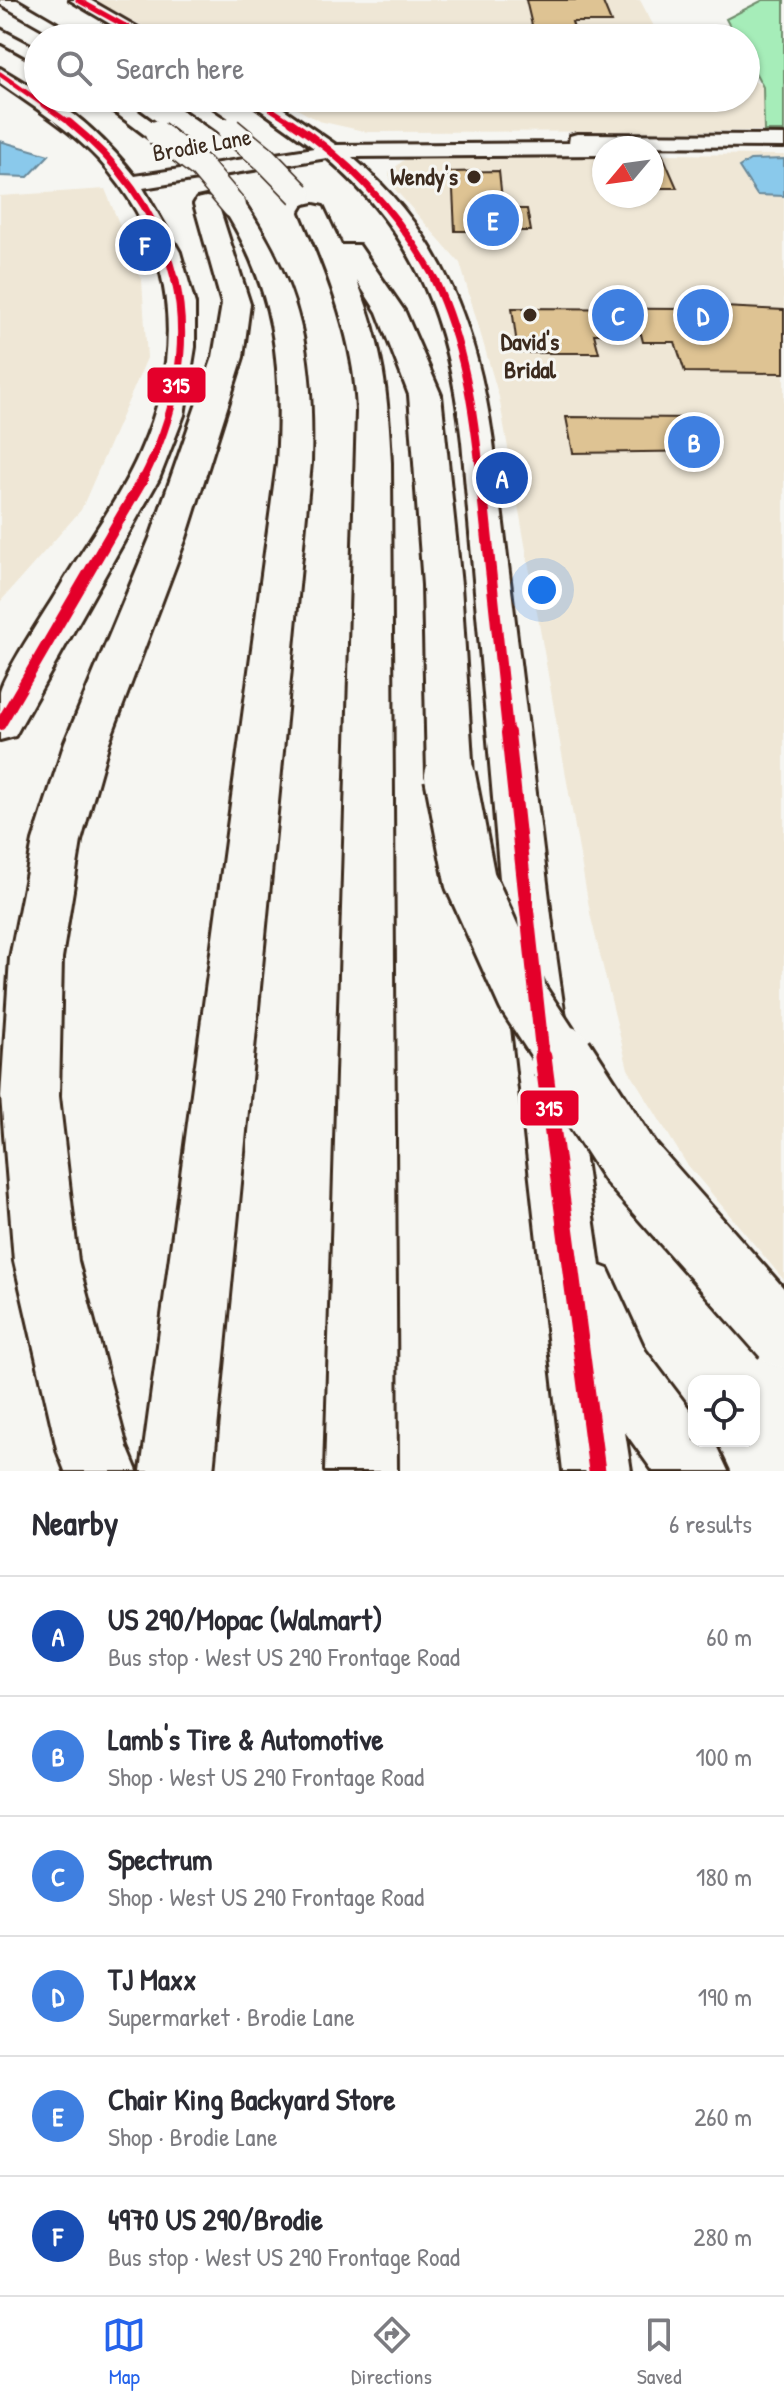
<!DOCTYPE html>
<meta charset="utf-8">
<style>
:root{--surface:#fff;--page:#f2f2f3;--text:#2b2b33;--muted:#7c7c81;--line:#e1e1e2;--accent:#2563eb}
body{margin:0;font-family:"Patrick Hand",sans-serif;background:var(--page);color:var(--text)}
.controls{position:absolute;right:24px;bottom:24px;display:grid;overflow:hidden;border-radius:16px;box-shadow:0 2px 6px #0004}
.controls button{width:72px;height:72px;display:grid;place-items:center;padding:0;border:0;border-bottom:2px solid var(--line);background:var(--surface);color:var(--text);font:40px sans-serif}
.compass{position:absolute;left:592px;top:136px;width:72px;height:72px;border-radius:50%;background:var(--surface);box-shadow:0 2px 6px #0004;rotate:241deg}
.you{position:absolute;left:542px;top:590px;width:28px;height:28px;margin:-20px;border:6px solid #fff;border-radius:50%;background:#1a73e8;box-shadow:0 0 0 12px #1a73e833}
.badge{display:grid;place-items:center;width:52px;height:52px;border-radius:50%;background:var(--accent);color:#fff;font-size:26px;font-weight:700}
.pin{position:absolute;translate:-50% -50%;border:4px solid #fff;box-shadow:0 2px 8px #0006}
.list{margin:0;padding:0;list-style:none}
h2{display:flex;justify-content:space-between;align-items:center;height:104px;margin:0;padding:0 32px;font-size:34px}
h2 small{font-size:26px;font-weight:400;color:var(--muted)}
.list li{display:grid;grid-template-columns:52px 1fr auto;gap:24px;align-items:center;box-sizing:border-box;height:120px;padding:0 32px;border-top:2px solid var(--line)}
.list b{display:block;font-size:30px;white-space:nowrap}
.list p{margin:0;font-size:26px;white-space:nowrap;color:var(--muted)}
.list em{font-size:26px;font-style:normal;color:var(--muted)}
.icon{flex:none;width:44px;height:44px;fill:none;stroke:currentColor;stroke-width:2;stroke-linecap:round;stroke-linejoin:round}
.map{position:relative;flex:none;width:784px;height:1471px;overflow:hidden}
.search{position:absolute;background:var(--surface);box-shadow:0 2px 6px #0004;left:24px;right:24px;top:24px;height:88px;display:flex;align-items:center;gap:20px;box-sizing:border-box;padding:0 28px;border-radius:44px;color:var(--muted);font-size:30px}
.sheet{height:824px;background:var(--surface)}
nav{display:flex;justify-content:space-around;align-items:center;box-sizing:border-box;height:112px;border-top:2px solid var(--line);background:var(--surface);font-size:22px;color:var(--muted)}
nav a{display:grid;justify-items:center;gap:4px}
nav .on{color:var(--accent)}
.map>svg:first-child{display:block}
</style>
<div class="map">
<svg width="784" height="1471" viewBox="0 0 784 1471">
<rect width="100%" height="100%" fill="#f6f6f2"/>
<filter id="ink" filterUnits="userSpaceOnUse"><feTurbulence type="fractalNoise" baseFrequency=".0125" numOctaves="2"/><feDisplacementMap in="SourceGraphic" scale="16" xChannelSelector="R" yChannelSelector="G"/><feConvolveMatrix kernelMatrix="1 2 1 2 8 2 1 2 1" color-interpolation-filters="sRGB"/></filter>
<g filter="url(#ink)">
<!-- built -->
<path fill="#efe7d6" d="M94 0H640L660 38H165Z
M746 77 763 86 764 131 368 132 319 121 277 98H746Z
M426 154H604V196H652V154L784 155V1280L686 1163 628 1069 591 918 499 397 460 263 392 186 389 173 406 158Z
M105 189 142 280 147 358 81 510 0 602V196Z"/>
<!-- green -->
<path fill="#a6edb9" stroke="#708c6c" stroke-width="2" d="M763 0H784V131H764L763 87 746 55V38H736L726 19Z"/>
<!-- water -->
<path fill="#8ac9eb" stroke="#6a8999" stroke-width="2" d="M0 141 49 155 28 177 0 176Z
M784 159V196L757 195 739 167 750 160Z"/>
<!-- building -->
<path fill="#dec393" stroke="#3b2a1e" stroke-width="2" d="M526 0H602L611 22H572L577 38H535Z
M652 149H660L677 188H652Z
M499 171 503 209H527L531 231H455L453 190 447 172Z
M683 305 784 310V373L685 372 675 342H643L641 334H594L599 353H518L512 308 684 309Z
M566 417 699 418 711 451 573 453Z"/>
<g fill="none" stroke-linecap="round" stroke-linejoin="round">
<!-- secondary casing -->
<g stroke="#3b2a1e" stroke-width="6">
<path id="secondary" d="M70 0H90L156 38H134Z
M0 68 38 91V98C67 98 117 153 135 176L314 148 244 98H268L336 145 569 143 570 136 577 134 784 135V147L613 146 604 148V155L352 157C443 234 477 327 493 442L554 940 600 1266 608 1269 645 1350 694 1415V1441H714L728 1471H653L625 1432 631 1471H563L513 1028 462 442C449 324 419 237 327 158L143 188 180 252 195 304V347L184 415 159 479 21 725 15 736 0 740C0 725 0 707 0 692 3 674 51 603 63 582 89 539 120 498 140 452 187 348 175 244 100 161 71 130 34 107 0 83Z"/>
</g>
<!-- highway casing -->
<g stroke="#3b2a1e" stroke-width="6">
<path id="highway" d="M0 0H17L82 38H60L0 4Z
M0 29 38 49V63L0 42Z
M96 98H120L168 133 165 138H149Z
M170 98H194L241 130 238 135H222Z
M206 197 215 199 218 204 250 304 243 357 186 538 109 742 81 841 62 958 59 1096 78 1261 127 1447 137 1471H65L58 1453 14 1261 1 1096 10 958 33 841 65 742 150 538 213 357 222 304 194 204 197 199Z
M234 199 243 201C303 289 314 359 311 463L213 1471H141L277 463C283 366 276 290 222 206L225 201Z
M314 205 323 207 341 245H359L405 312 441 395 461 585 473 776 466 788 450 793 434 788 427 776 423 585 409 395 377 312 357 281C383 346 388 394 391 463L397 1471H325L357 412C355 341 329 277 302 212L305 207Z"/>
</g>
<!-- secondary -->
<use href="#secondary" fill="#f6f6f2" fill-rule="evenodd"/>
<!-- highway -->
<use href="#highway" fill="#f6f6f2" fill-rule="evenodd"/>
<!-- highway-bridge-far2 casing -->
<g stroke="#3b2a1e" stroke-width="27" stroke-linecap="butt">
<path id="highway-bridge-far2" d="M230 130 265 159 299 194
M157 133 201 167 234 206"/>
</g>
<!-- highway-bridge-far1 casing -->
<g stroke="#3b2a1e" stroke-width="56" stroke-linecap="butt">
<path id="highway-bridge-far1" d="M450 776 470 880 523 998 563 1059"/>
</g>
<!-- highway-bridge casing -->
<g stroke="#3b2a1e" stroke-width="69" stroke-linecap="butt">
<path id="highway-bridge" d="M562 1057 630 1162 784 1336"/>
</g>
<!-- highway-bridge-far2 -->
<use href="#highway-bridge-far2" stroke="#f6f6f2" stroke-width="24"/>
<!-- highway-bridge-far1 -->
<use href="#highway-bridge-far1" stroke="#f6f6f2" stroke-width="50"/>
<!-- highway-bridge -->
<use href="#highway-bridge" stroke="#f6f6f2" stroke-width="63"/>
<!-- bus-1-far5 casing -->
<g stroke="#f6f6f2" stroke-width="8">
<path id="bus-1-far5" d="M78 0 147 38
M0 74 71 124
M254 98 294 124"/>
</g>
<!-- bus-1-far4 casing -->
<g stroke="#f6f6f2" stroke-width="10">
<path id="bus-1-far4" d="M69 122C121 164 159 216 175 281
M291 122C354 163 400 216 436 281"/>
</g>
<!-- bus-1-far3 casing -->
<g stroke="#f6f6f2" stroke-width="12">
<path id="bus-1-far3" d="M434 279C464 342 474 412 481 481
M142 481C174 420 191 347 175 279"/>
</g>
<!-- bus-1-far2 casing -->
<g stroke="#f6f6f2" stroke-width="16">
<path id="bus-1-far2" d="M481 479 508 735
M0 725 143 479"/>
</g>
<!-- bus-1-far1 casing -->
<g stroke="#f6f6f2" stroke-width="20">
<path id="bus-1-far1" d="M508 733 543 1059"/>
</g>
<!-- bus-1 casing -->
<g stroke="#f6f6f2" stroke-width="23">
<path id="bus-1" d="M543 1057 597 1471"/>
</g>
<!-- bus-1-far5 -->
<use href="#bus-1-far5" stroke="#e4002b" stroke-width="5"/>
<!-- bus-1-far4 -->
<use href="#bus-1-far4" stroke="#e4002b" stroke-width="7"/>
<!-- bus-1-far3 -->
<use href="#bus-1-far3" stroke="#e4002b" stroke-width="8"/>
<!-- bus-1-far2 -->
<use href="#bus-1-far2" stroke="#e4002b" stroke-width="11"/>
<!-- bus-1-far1 -->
<use href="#bus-1-far1" stroke="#e4002b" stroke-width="14"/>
<!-- bus-1 -->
<use href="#bus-1" stroke="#e4002b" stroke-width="17"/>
</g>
</g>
<!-- markers -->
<g fill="#3b2a1e" stroke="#f6f6f2" stroke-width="3">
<circle cx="474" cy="177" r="8"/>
<circle cx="530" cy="315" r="8"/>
</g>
<g text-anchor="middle" stroke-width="6" stroke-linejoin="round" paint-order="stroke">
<!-- far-street labels -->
<g font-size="24" fill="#3b2a1e" stroke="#f6f6f2">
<text transform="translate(202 145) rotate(-10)" y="8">Brodie Lane</text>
</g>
<!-- far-poi labels -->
<g font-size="24" font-weight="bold" fill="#3b2a1e" stroke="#f6f6f2" text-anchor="end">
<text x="458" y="185">Wendy's</text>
<text x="530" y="350" text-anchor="middle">David's<tspan x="530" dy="28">Bridal</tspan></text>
</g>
</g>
<g stroke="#f6f6f2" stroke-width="3">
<rect x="146" y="366" width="61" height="38" rx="8" fill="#e4002b"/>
<rect x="519" y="1089" width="61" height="38" rx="8" fill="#e4002b"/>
</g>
<g font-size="22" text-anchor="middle" font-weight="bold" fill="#fff">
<text x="176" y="393">315</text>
<text x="549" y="1116">315</text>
</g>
</svg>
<div class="controls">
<button><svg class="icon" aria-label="locate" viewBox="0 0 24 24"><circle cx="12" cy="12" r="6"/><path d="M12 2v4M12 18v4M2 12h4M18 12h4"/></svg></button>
</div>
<svg class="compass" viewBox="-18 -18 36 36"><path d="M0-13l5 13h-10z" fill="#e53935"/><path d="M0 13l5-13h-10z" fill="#7c7c81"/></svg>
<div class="you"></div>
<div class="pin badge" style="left:502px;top:478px;background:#1a4fb4">A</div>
<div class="pin badge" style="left:694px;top:442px;background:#3f7fe0">B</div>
<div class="pin badge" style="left:618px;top:315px;background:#3f7fe0">C</div>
<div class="pin badge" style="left:703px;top:315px;background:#3f7fe0">D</div>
<div class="pin badge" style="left:493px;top:220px;background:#3f7fe0">E</div>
<div class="pin badge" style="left:145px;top:245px;background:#1a4fb4">F</div>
<div class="search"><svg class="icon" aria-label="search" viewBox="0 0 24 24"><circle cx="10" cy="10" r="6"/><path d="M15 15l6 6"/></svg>Search here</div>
</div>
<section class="sheet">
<h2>Nearby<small>6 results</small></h2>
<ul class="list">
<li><span class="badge" style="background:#1a4fb4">A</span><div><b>US 290/Mopac (Walmart)</b><p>Bus stop · West US 290 Frontage Road</p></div><em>60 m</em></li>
<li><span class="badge" style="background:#3f7fe0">B</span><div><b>Lamb's Tire &amp; Automotive</b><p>Shop · West US 290 Frontage Road</p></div><em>100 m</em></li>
<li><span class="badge" style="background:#3f7fe0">C</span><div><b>Spectrum</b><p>Shop · West US 290 Frontage Road</p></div><em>180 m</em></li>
<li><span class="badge" style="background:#3f7fe0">D</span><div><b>TJ Maxx</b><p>Supermarket · Brodie Lane</p></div><em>190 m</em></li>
<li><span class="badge" style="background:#3f7fe0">E</span><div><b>Chair King Backyard Store</b><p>Shop · Brodie Lane</p></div><em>260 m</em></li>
<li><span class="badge" style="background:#1a4fb4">F</span><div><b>4970 US 290/Brodie</b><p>Bus stop · West US 290 Frontage Road</p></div><em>280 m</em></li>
</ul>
</section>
<nav>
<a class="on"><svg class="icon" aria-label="map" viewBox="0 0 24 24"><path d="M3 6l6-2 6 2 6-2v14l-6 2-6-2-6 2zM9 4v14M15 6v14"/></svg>Map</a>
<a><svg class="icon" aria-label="directions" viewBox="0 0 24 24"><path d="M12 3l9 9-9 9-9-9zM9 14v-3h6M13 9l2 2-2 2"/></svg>Directions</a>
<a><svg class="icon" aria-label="saved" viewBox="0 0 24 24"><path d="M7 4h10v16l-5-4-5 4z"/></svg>Saved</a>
</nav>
